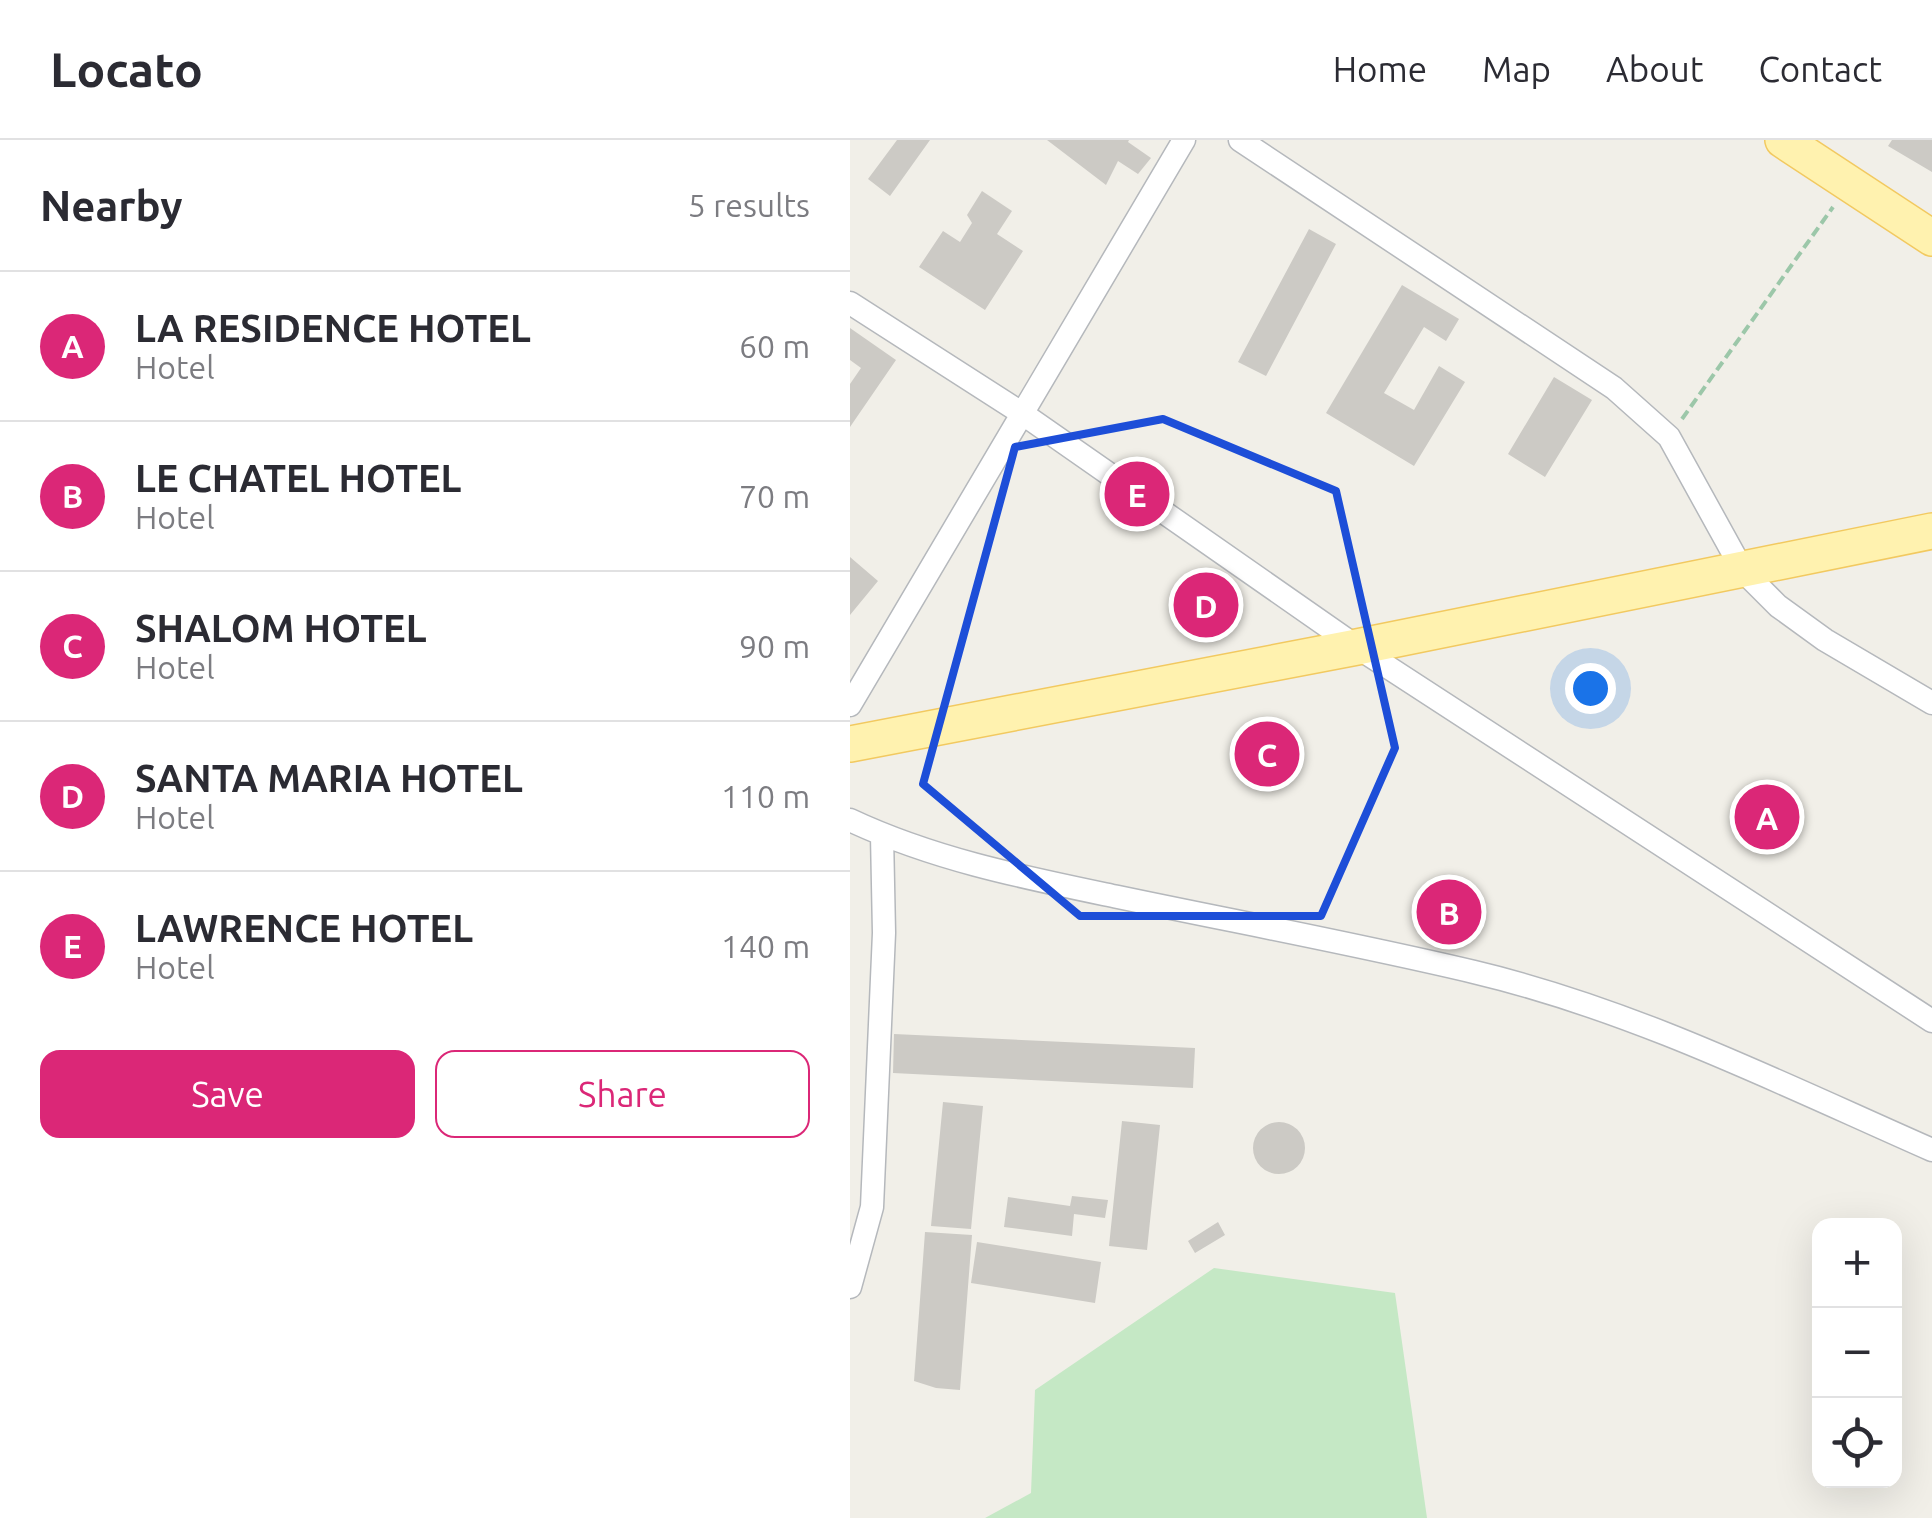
<!DOCTYPE html>
<meta charset="utf-8">
<style>
:root{--surface:#fff;--page:#f2f2f3;--text:#2b2b33;--muted:#7c7c81;--line:#e1e1e2;--accent:#db2777}
body{margin:0;font-family:Ubuntu,sans-serif;background:var(--page);color:var(--text)}
.controls{position:absolute;right:30px;bottom:30px;display:grid;overflow:hidden;border-radius:20px;box-shadow:0 10px 40px #0002}
.controls button{width:90px;height:90px;display:grid;place-items:center;padding:0;border:0;border-bottom:2px solid var(--line);background:var(--surface);color:var(--text);font:50px sans-serif}
.you{position:absolute;left:740px;top:548px;width:35px;height:35px;margin:-25px;border:8px solid #fff;border-radius:50%;background:#1a73e8;box-shadow:0 0 0 15px #1a73e833}
.badge{display:grid;place-items:center;width:65px;height:65px;border-radius:50%;background:var(--accent);color:#fff;font-size:32px;font-weight:700}
.pin{position:absolute;translate:-50% -50%;border:5px solid #fff;box-shadow:0 2px 10px #0006}
.list{margin:0;padding:0;list-style:none}
h2{display:flex;justify-content:space-between;align-items:center;height:130px;margin:0;padding:0 40px;font-size:42px}
h2 small{font-size:32px;font-weight:400;color:var(--muted)}
.list li{display:grid;grid-template-columns:65px 1fr auto;gap:30px;align-items:center;box-sizing:border-box;height:150px;padding:0 40px;border-top:2px solid var(--line)}
.list b{display:block;font-size:38px;white-space:nowrap}
.list p{margin:0;font-size:32px;white-space:nowrap;color:var(--muted)}
.list em{font-size:32px;font-style:normal;color:var(--muted)}
.actions{display:flex;gap:20px;padding:30px 40px}
.actions a{flex:1;padding:22px 0;border:2px solid var(--accent);border-radius:20px;text-align:center;font-size:35px;color:var(--accent)}
.actions .main{background:var(--accent);color:#fff}
.icon{flex:none;width:55px;height:55px;fill:none;stroke:currentColor;stroke-width:2;stroke-linecap:round;stroke-linejoin:round}
.map{position:relative;flex:none;width:1082px;height:1378px;overflow:hidden}
header{display:flex;align-items:center;gap:60px;box-sizing:border-box;height:140px;padding:0 50px;background:var(--surface);border-bottom:2px solid var(--line)}
header strong{font-size:48px}
nav{display:flex;gap:55px;margin-inline-start:auto;font-size:35px}
main{display:flex}
aside{flex:1;background:var(--surface)}
.map>svg:first-child{display:block}
</style>
<header>
<strong>Locato</strong>
<nav><a>Home</a><a>Map</a><a>About</a><a>Contact</a></nav>
</header>
<main>
<aside>
<h2>Nearby<small>5 results</small></h2>
<ul class="list">
<li><span class="badge">A</span><div><b>LA RESIDENCE HOTEL</b><p>Hotel</p></div><em>60 m</em></li>
<li><span class="badge">B</span><div><b>LE CHATEL HOTEL</b><p>Hotel</p></div><em>70 m</em></li>
<li><span class="badge">C</span><div><b>SHALOM HOTEL</b><p>Hotel</p></div><em>90 m</em></li>
<li><span class="badge">D</span><div><b>SANTA MARIA HOTEL</b><p>Hotel</p></div><em>110 m</em></li>
<li><span class="badge">E</span><div><b>LAWRENCE HOTEL</b><p>Hotel</p></div><em>140 m</em></li>
</ul>
<div class="actions"><a class="main">Save</a><a>Share</a></div>
</aside>
<div class="map">
<svg width="1082" height="1378" viewBox="0 0 1082 1378">
<rect width="100%" height="100%" fill="#f1efe8"/>
<!-- green -->
<path fill="#c5e8c5" d="M364 1128 545 1153 577 1378H135L181 1353 185 1250Z"/>
<!-- building -->
<path fill="#cccac5" d="M47 0H80L40 56 18 39Z
M197 0H279L278 2 301 18 288 34 268 21 256 45Z
M1042 0H1082V32L1038 6Z
M132 51 162 71 147 94 173 111 135 170 69 127 93 91 110 102 122 83 117 75Z
M459 89 486 104 416 236 388 222Z
M552 145 609 179 596 201 574 187 534 253 564 270 589 226 615 242 564 326 476 273Z
M0 188 46 220 0 287V244L11 228 0 220Z
M704 237 742 260 695 337 658 314Z
M0 417 28 441 0 475Z
M44 894 345 908 343 948 43 933Z
M93 962 133 966 121 1089 81 1086Z
M272 981 310 985 297 1110 259 1106Z
M403 1008a26 26 0 1 1 52 0a26 26 0 1 1-52 0Z
M222 1056 258 1060 255 1078 224 1074 222 1096 154 1087 158 1057 220 1066Z
M368 1082 375 1095 345 1113 338 1101Z
M75 1092 122 1095 110 1250 86 1248 64 1241Z
M127 1102 251 1122 245 1163 121 1143Z"/>
<g fill="none" stroke-linecap="round" stroke-linejoin="round">
<!-- street casing -->
<g stroke="#b5b8bc" stroke-width="25">
<path id="street" d="M390 0 764 248 819 297 893 431 928 466 975 500 1082 563
M0 163 173 274 507 507 1082 881
M0 565 334 0
M0 680C85 720 177 738 268 757 387 782 506 804 624 832 784 870 932 944 1082 1010
M0 1147 22 1067 34 793 32 695"/>
</g>
<!-- primary casing -->
<g stroke="#f2c960" stroke-width="38">
<path id="primary" d="M933 0 1082 98
M0 604 507 507 1082 391"/>
</g>
<!-- path -->
<path stroke="#9cc7a9" stroke-width="4" stroke-dasharray="10 5" stroke-linecap="butt" d="M832 279 983 67"/>
<!-- street -->
<use href="#street" stroke="#fff" stroke-width="22"/>
<!-- primary -->
<use href="#primary" stroke="#fff2af" stroke-width="35"/>
</g>
<!-- marked area -->
<path fill="none" stroke="#1d4ed8" stroke-width="8" stroke-linejoin="round" d="M313 279 486 351 545 608 471 776H230L73 644 165 307Z"/>
</svg>
<div class="controls">
<button>+</button>
<button>−</button>
<button><svg class="icon" aria-label="locate" viewBox="0 0 24 24"><circle cx="12" cy="12" r="6"/><path d="M12 2v4M12 18v4M2 12h4M18 12h4"/></svg></button>
</div>
<div class="you"></div>
<div class="pin badge" style="left:917px;top:677px">A</div>
<div class="pin badge" style="left:599px;top:772px">B</div>
<div class="pin badge" style="left:417px;top:614px">C</div>
<div class="pin badge" style="left:356px;top:465px">D</div>
<div class="pin badge" style="left:287px;top:354px">E</div>
</div>
</main>
